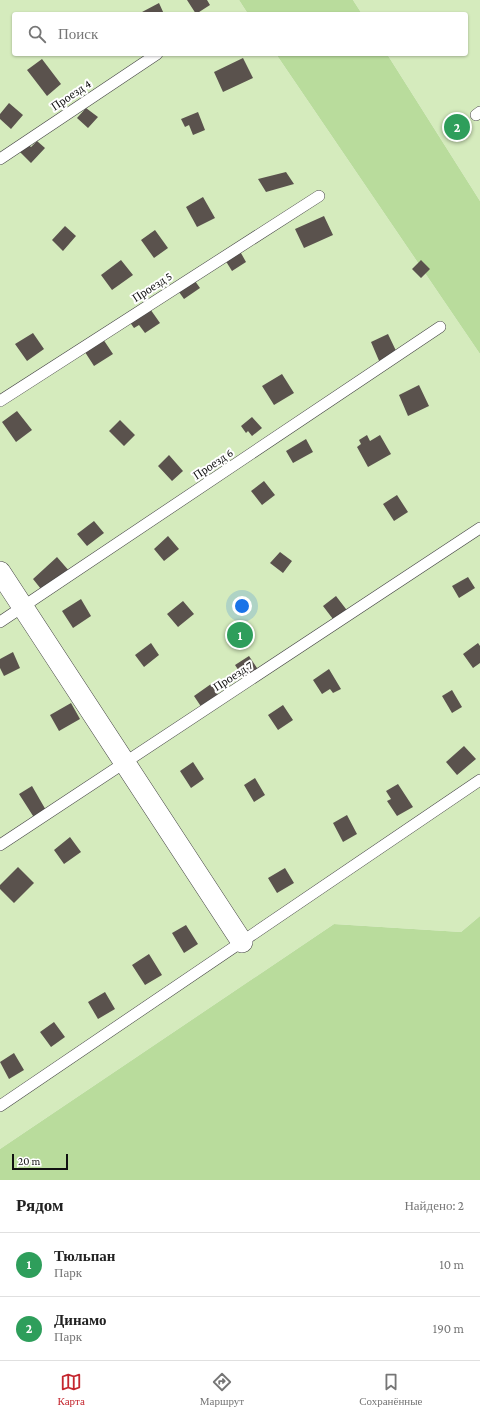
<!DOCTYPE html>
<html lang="ru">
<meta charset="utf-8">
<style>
:root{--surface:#fff;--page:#f6f6f6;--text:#222;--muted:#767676;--line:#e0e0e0;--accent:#c4262e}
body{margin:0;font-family:"Crimson Pro",serif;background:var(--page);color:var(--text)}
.scale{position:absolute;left:12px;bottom:10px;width:56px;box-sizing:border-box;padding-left:4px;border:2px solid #111;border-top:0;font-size:11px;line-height:14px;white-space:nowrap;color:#111;-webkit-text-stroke:3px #fff;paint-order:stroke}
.you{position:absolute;left:242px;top:606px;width:14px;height:14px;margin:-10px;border:3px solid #fff;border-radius:50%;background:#1a73e8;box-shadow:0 0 0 6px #1a73e833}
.badge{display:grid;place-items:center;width:26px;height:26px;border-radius:50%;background:var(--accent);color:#fff;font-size:13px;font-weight:700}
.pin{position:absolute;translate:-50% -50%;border:2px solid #fff;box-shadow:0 1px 4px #0006}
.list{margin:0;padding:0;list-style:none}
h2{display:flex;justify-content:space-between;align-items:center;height:52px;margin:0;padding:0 16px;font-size:17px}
h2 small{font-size:13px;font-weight:400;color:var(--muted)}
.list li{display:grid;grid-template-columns:26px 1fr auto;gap:12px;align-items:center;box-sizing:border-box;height:64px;padding:0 16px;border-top:1px solid var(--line)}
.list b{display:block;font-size:15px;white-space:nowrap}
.list p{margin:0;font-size:13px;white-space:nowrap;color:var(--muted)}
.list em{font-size:13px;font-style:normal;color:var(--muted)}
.icon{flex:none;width:22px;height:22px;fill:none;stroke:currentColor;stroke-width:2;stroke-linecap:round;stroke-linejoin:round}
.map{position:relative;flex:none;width:480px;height:1180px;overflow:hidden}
.search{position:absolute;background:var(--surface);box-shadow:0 1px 3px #0004;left:12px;right:12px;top:12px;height:44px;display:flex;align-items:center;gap:10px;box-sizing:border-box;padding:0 14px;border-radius:4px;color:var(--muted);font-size:15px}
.sheet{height:180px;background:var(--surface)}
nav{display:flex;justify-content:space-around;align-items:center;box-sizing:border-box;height:56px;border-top:1px solid var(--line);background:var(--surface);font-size:11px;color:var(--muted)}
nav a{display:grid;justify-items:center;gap:2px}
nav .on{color:var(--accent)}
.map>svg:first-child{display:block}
</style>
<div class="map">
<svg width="480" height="1180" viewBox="0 0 480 1180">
<rect width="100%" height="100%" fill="#fffdf5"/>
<!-- green -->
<path fill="#d5ebbd" d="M0 0H239L248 14H14V54H276L480 354V916L461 932 334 924 0 1149Z
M353 0H480V201L387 54H466V14H362Z"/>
<!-- forest -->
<path fill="#b9dc9c" d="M239 0H353L362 14H248Z
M276 54H387L480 201V354Z
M480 916V1180H0V1149L334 924 461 932Z"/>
<!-- building -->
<path fill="#5a524d" d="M187 0H207L210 5 196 14Z
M159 3 164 14H143L142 12Z
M243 58 253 78 223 92 214 72Z
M42 59 61 84 47 96 27 70Z
M9 103 23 115 11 129 0 119V114Z
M86 108 98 117 88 128 77 118Z
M198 112 205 130 193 135 189 125 185 127 181 119Z
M37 141 45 148 31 163 19 151 26 143 31 147Z
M286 172 294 184 266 192 258 179Z
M203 197 215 218 197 227 186 207Z
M324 216 333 235 304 248 295 229Z
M65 226 76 236 63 251 52 240Z
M155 230 168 248 154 258 141 240Z
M237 246 246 262 232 271 222 255Z
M121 260 133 275 112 290 101 275Z
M421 260 430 269 421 278 412 269Z
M190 274 200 288 184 299 174 285Z
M148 306 160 323 145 333 139 325 134 328 129 321Z
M33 333 44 349 27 361 15 344Z
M388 334 398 355 380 363 371 342Z
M101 336 113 354 94 366 83 349Z
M282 374 294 393 274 405 262 386Z
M419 385 429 406 408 416 399 395Z
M17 411 32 430 16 442 2 422Z
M252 417 262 428 252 436 248 431 246 433 241 426Z
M120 420 135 435 124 446 109 431Z
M367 435 370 441 380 435 391 454 368 467 357 447 361 444 359 440Z
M306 439 313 452 293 463 286 451Z
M169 455 183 471 172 481 158 466Z
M264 481 275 495 262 505 251 491Z
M397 495 408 512 394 521 383 504Z
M94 521 104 533 87 546 77 534Z
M168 536 179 549 164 561 154 549Z
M280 552 292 561 283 573 270 563Z
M57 557 70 572 45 594 33 579Z
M468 577 475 588 459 598 452 586Z
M336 596 349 613 336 623 323 606Z
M81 599 91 616 73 628 62 611Z
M183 601 194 614 178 627 167 614Z
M151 643 159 655 144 667 135 655Z
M478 643 480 646V663L473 668 463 654Z
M13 652 20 668 4 676 0 668V659Z
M249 656 259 671 245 680 235 665Z
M329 669 341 689 333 693 330 689 322 694 313 680Z
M211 684 223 702 206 714 194 696Z
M452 690 462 707 452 713 442 696Z
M71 703 80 719 59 731 50 715Z
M283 705 293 720 278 730 268 715Z
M464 746 476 759 457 775 446 762Z
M193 762 204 779 191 788 180 771Z
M255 778 265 795 254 802 244 785Z
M398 784 413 807 397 816 387 801 391 799 386 791Z
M32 786 47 812 35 819 19 794Z
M347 815 357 834 343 842 333 823Z
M70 837 81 852 64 864 54 850Z
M18 867 34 883 14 903 0 889V885Z
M285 868 294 883 277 893 268 878Z
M186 925 198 944 184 953 172 933Z
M149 954 162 975 145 985 132 965Z
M105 992 115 1009 98 1019 88 1002Z
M54 1022 65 1037 51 1047 40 1032Z
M14 1053 24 1070 9 1079 0 1062Z"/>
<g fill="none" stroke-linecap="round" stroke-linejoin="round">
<!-- service casing -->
<g stroke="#444" stroke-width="12">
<path id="service" d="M476 115 480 112
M0 159 157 54
M0 401 319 196
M0 622 440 327
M0 845 480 528
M0 1106 480 780"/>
</g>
<!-- minor casing -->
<g stroke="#444" stroke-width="22">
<path id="minor" d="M0 572 242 942"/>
</g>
<!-- service -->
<use href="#service" stroke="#fff" stroke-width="11"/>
<!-- minor -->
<use href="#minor" stroke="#fff" stroke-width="21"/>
</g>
<g text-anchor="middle" stroke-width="4" stroke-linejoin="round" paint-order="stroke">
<!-- street labels -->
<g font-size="12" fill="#111" stroke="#fff">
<text transform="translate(71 95) rotate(-34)" y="4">Проезд 4</text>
<text transform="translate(152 287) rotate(-33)" y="4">Проезд 5</text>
<text transform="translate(213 464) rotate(-34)" y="4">Проезд 6</text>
<text transform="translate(233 676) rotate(-33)" y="4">Проезд 7</text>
</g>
</g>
</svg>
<div class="scale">20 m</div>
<div class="you"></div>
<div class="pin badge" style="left:240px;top:635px;background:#2e9e5b">1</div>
<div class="pin badge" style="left:457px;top:127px;background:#2e9e5b">2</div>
<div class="search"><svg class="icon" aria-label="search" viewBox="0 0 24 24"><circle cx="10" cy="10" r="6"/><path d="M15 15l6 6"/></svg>Поиск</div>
</div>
<section class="sheet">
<h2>Рядом<small>Найдено: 2</small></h2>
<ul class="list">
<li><span class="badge" style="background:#2e9e5b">1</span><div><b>Тюльпан</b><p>Парк</p></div><em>10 m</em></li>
<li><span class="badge" style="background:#2e9e5b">2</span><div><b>Динамо</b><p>Парк</p></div><em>190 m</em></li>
</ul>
</section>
<nav>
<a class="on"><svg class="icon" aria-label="map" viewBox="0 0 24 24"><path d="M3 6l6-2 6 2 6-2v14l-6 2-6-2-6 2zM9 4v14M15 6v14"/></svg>Карта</a>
<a><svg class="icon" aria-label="directions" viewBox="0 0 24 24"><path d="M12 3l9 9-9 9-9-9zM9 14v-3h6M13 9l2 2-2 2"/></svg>Маршрут</a>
<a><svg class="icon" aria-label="saved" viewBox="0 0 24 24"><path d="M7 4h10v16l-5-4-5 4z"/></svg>Сохранённые</a>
</nav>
